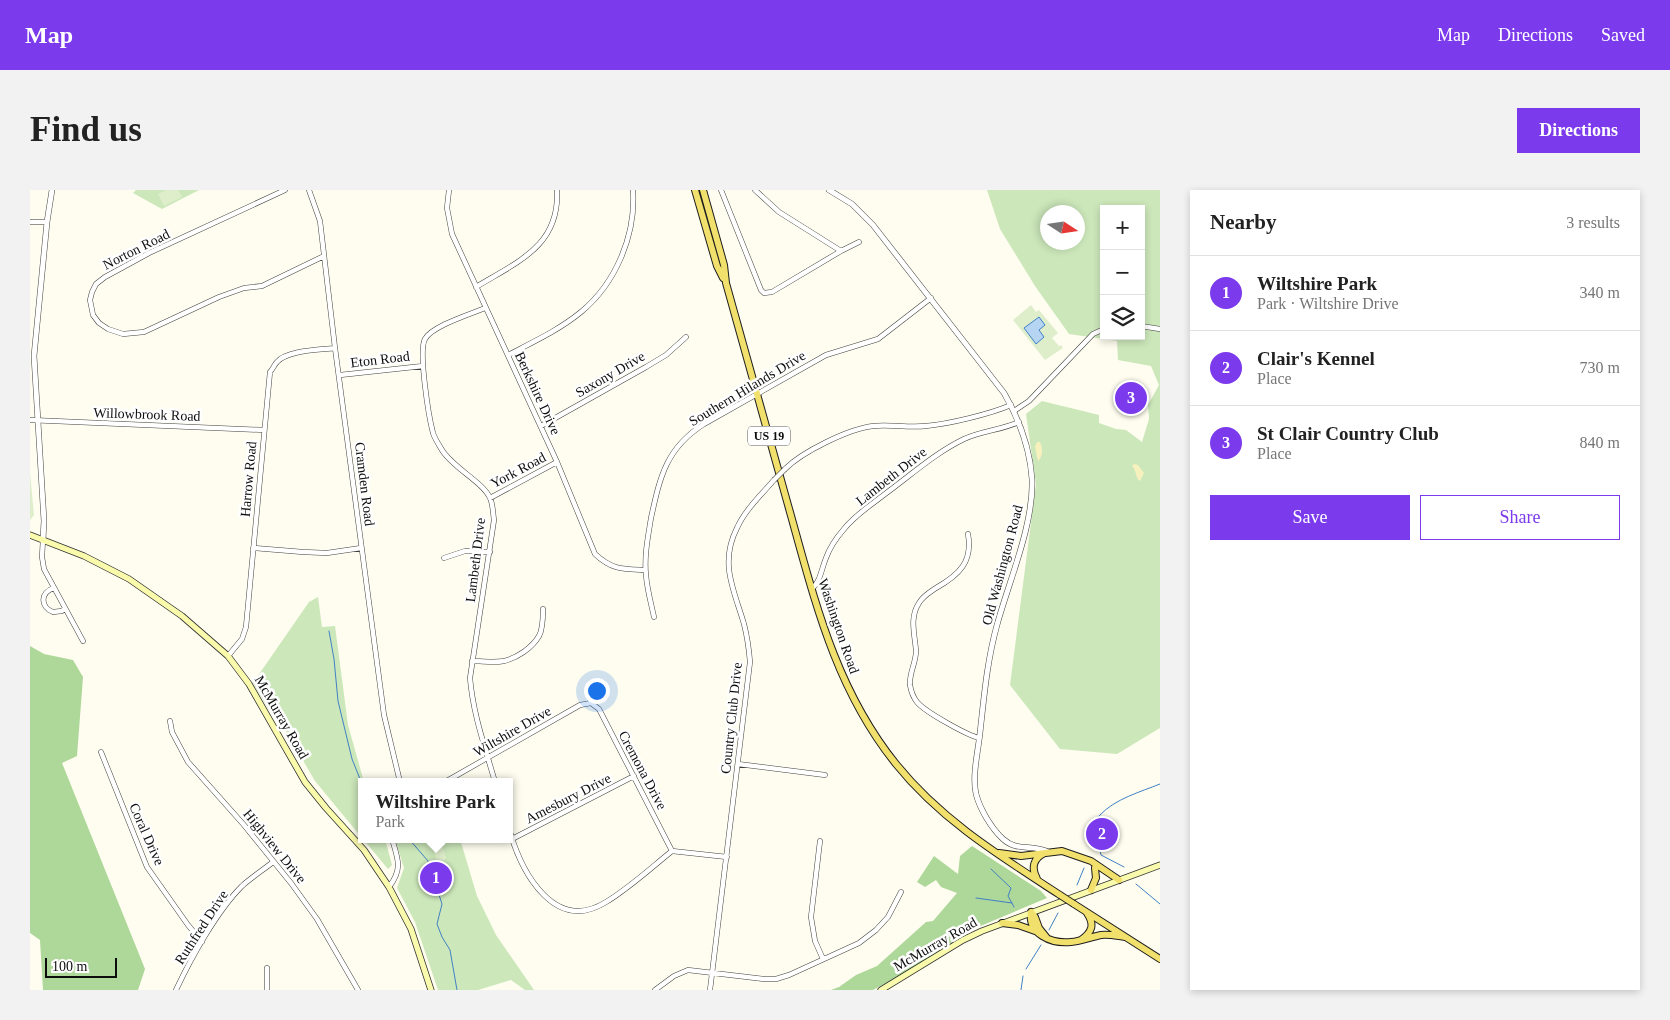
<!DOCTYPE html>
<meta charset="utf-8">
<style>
:root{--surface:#fff;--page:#f2f2f2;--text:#222;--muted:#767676;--line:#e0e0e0;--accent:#7c3aed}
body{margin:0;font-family:"Times New Roman",serif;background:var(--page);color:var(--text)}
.controls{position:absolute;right:15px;top:15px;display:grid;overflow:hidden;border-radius:0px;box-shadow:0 2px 8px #0003}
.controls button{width:45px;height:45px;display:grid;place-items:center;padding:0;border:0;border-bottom:1px solid var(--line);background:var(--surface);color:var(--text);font:25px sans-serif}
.compass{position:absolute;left:1010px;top:15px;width:45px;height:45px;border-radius:50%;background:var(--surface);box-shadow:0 2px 8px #0003;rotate:102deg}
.scale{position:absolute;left:15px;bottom:12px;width:72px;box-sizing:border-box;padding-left:5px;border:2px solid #0d0d0d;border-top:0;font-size:14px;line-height:18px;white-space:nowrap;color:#0d0d0d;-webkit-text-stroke:4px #fff;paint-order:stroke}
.you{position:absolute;left:566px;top:500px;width:18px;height:18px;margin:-12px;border:4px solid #fff;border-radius:50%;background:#1a73e8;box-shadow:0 0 0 8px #1a73e833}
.badge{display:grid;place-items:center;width:32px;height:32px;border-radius:50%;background:var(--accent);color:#fff;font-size:16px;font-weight:700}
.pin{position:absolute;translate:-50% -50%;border:2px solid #fff;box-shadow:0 1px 5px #0006}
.popup{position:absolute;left:328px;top:588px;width:155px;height:65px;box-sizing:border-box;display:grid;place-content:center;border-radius:0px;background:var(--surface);filter:drop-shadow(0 1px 4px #0005);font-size:16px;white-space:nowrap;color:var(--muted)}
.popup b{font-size:19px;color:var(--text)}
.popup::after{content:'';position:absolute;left:50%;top:100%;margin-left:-10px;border:10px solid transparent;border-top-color:var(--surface)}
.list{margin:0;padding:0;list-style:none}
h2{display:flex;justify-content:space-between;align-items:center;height:65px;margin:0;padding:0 20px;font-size:21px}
h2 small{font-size:16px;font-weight:400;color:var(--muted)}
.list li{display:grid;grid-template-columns:32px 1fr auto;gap:15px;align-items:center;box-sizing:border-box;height:75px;padding:0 20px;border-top:1px solid var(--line)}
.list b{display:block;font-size:19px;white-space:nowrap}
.list p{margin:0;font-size:16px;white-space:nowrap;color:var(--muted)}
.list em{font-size:16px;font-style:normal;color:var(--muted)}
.actions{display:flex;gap:10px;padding:15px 20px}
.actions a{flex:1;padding:11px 0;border:1px solid var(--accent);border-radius:0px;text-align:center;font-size:18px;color:var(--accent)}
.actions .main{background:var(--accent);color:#fff}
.icon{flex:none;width:28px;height:28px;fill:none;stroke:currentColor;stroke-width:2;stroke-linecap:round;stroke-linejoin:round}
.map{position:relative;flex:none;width:1130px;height:800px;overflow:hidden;border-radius:0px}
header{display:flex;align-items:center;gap:30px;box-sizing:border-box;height:70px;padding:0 25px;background:var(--accent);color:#fff}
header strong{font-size:24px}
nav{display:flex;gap:28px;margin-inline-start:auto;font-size:18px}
.intro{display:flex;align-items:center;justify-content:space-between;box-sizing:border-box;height:120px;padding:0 30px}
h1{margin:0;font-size:35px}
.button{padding:12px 22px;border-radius:0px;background:var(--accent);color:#fff;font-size:18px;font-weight:700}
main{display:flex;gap:30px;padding:0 30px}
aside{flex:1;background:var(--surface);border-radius:0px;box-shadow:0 2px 8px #0003}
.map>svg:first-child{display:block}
</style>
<header>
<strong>Map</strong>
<nav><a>Map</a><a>Directions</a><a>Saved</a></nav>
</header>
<div class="intro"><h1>Find us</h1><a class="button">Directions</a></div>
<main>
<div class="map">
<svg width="1130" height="800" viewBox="0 0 1130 800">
<rect width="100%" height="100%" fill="#fefdef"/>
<!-- green -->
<path fill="#cce7ba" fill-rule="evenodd" d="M106 0H169L132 19 103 3Z
M957 0H1130V538L1087 564 1030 559 980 495 1006 294 996 224 1012 211 1069 225V233L1086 239 1096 240 1112 252 1119 229 1118 215 1129 195 1121 176 1088 170 1087 151 1039 144 1005 96 970 39ZM1074 19H1111V146H1074ZM1018 22H1048V52H1018Z
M288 407 292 437 305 436 318 535 334 592H332V648L285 591 243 519 239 520 223 493 279 412Z
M333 649H355L362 675 358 679Z
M365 649H430L447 706 466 745 504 800H495L481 790 448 800H408L385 732 367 698 374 678Z"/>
<!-- forest -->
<path fill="#aed79a" d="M0 456 14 464 43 470 53 487 47 566 32 573 115 779 108 800H13L10 750 0 743Z
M942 656 1011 701 1017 708 941 740 875 783 843 800H801L809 797 826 785 847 776 896 732 903 731 927 703 911 697 906 690 895 697 887 692 904 666 928 684 930 666Z"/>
<!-- sand -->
<path fill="#f7f1be" d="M1007 252H1010C1013 258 1013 267 1008 271L1005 257Z
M1104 274 1108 275 1114 283 1110 291C1105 288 1107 281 1102 276Z"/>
<!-- pitch -->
<path fill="#deeecb" d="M136 0H148L152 7 134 16 128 4Z
M1001 115 1006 122 1009 120 1028 143 1022 148 1029 156 1031 155 1033 158 1015 170 983 130Z
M0 283 4 325 0 330Z
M407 649 410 651 416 667 415 670 410 672 407 671 401 653 402 651Z"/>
<!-- water -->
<path fill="#b6d5f3" stroke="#4181c6" d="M1009 127 1015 135 1009 140 1014 147 1006 154 994 138Z"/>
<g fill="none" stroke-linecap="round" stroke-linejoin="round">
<!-- stream -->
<path stroke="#4181c6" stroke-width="1" d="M299 441 304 469 308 511 322 569 332 594
M1061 641 1069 656 1071 665 1094 677
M379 649 398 671 412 714 407 734 412 747 420 760 427 800
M1059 655C1060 645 1062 633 1070 625 1085 609 1110 602 1130 594
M961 679 981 698 978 706 984 717
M1106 694 1130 714
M1047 695 1054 678
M946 708 982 713
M1019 740 1028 723
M996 779 1011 755
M991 800 993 786"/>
<!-- minor casing -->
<g stroke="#404040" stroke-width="5.5">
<path id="minor" d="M255 0 119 63 75 87 66 94 62 102 60 110 63 125 69 133 78 139 93 144 114 142 189 107 214 98 232 96 294 66
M279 0 290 31 305 158 354 525 370 592
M419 0 417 18 422 44 527 272 565 364C582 380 593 379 615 380
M691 0 731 100 734 103 742 102 811 61 829 52
M725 0 749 22 811 61
M0 32H17
M446 97C487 72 530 56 527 0
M455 118C441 124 402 136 395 149 388 161 399 228 403 243 405 249 409 255 412 260 423 278 453 292 460 308 463 314 463 324 464 330L440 488C443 524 455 557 465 592
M1111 136 1130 139
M478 165C503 152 529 140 551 122 586 93 606 45 603 0
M310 185 393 176
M984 221 999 211 1063 144 1074 139
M0 230 234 240
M511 236 616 177 636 165 656 147
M755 279C772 262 818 239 843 236 860 234 878 238 896 236 919 234 960 224 981 215
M460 308 527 272
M938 344C943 372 929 385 906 398 900 402 893 406 889 413 879 428 885 445 886 461 886 473 879 483 880 495 881 501 883 507 887 512 895 522 937 545 949 548
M13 349 12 367 14 379 53 451
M223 358 273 362 297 363 331 358
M414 368 435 361 460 362
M24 398C10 402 10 417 23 422L32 421 35 418
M782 399C791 390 791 380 796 368 800 357 807 347 814 339 825 325 841 315 855 304 881 285 905 263 934 249 951 241 971 240 989 232
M624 427C621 413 617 399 616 385 614 366 618 347 621 328 630 287 636 258 674 234L796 165 848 149 901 108
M198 466 212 449 216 437 240 182C243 179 244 175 247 172 257 160 290 160 305 158
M442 471C453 471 464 473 474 471 487 468 502 458 509 446 513 439 513 428 513 419
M140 531 142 542 158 572 214 635 261 693 287 729 328 800
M71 562 117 677 158 735 172 752
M708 574 795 585
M415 592 550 515 561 513 569 519 642 661
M480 642C492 683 525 744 576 712 598 699 622 677 642 661L697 667
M482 649 604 586
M790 651 781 727 785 751 793 769
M359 697C373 679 368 669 362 649
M146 800C161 768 187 721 212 696 222 687 233 680 243 672
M237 800V778
M625 800 644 786 658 780 734 789H746L759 785 829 753 846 740 858 727 871 702
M680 800 720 472C719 459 717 446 714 434 704 400 689 373 707 338 715 320 731 305 744 290"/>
</g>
<!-- tertiary casing -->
<g stroke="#404040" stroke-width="6">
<path id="tertiary" d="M799 0 822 14 843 35 974 203C989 229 1000 259 1002 289 1004 334 979 391 967 435 957 471 954 507 950 543 948 562 942 585 946 604 950 619 961 638 973 649 987 662 1003 654 1018 662
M13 349 14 331 4 166 17 32 22 0"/>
</g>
<!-- secondary casing -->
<g stroke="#2f2f2f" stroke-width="7">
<path id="secondary" d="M0 345 54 366 99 389 152 426 198 466 219 494 275 592 296 618 334 660 359 697 381 739 401 800
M851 800 933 750 952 741 1130 675"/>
</g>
<!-- primary casing -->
<g stroke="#1e1e1e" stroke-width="8">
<path id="primary" d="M665 0 687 76 693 88
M673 0 694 75 696 93C717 167 737 241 758 315 784 407 804 497 866 574 911 630 970 666 1030 705
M969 663 991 666 1032 661 1061 671 1089 690
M1007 689C1001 678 1003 668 1015 663
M1061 700 1066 688 1065 678
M1044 714 1130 769
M1001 722C998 744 1021 754 1041 752 1051 751 1061 747 1071 745 1079 744 1087 746 1095 747
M1001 722 1005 727 1009 738 1017 748
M972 733 988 735 1005 741
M1051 750C1062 742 1065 735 1057 723"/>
</g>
<!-- minor -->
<use href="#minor" stroke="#fff" stroke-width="4.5"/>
<!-- tertiary -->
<use href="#tertiary" stroke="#fff" stroke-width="5"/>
<!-- secondary -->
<use href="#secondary" stroke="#fafaad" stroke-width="5.5"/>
<!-- primary -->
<use href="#primary" stroke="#f1e06c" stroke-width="6"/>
<!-- minor-bridge casing -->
<g stroke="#404040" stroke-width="5.5" stroke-linecap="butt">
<path id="minor-bridge" d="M744 290 755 279"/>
</g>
<!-- primary-bridge casing -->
<g stroke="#1e1e1e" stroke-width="8" stroke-linecap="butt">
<path id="primary-bridge" d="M1030 705 1044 714"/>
</g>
<!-- minor-bridge -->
<use href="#minor-bridge" stroke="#fff" stroke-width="4.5"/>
<!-- primary-bridge -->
<use href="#primary-bridge" stroke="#f1e06c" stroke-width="6"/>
</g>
<g text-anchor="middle" stroke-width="5" stroke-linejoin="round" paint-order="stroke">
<!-- shield labels -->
<rect fill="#fff" stroke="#565656" stroke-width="1" x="718" y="236.5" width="42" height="19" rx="4"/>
<g font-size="12" font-weight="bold" fill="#0d0d0d">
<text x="739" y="250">US 19</text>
</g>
<!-- street labels -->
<g font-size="14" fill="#0d0d0d" stroke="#fff">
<text transform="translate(106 59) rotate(-27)" y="5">Norton Road</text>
<text transform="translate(350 169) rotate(-7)" y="5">Eton Road</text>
<text transform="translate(580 184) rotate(-30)" y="5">Saxony Drive</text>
<text transform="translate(717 198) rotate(-31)" y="5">Southern Hilands Drive</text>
<text transform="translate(508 203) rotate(65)" y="5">Berkshire Drive</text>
<text transform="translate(117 224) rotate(2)" y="5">Willowbrook Road</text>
<text transform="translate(488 280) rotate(-28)" y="5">York Road</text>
<text transform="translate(861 286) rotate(-38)" y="5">Lambeth Drive</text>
<text transform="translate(218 289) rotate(-85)" y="5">Harrow Road</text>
<text transform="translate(335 294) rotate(83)" y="5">Cramden Road</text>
<text transform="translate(445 370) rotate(-83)" y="5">Lambeth Drive</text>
<text transform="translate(972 375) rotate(-75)" y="5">Old Washington Road</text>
<text transform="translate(809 436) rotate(71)" y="5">Washington Road</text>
<text transform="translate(252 527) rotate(60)" y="5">McMurray Road</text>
<text transform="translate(701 528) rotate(-84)" y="5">Country Club Drive</text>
<text transform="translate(482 541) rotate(-30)" y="5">Wiltshire Drive</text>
<text transform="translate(613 580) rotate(62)" y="5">Cremona Drive</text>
<text transform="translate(538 608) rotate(-27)" y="5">Amesbury Drive</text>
<text transform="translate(117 644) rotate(66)" y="5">Coral Drive</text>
<text transform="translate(245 656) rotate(51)" y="5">Highview Drive</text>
<text transform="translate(171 737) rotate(-57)" y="5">Ruthfred Drive</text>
<text transform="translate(905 754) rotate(-30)" y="5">McMurray Road</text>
</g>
</g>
</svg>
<div class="controls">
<button>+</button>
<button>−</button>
<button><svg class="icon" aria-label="layers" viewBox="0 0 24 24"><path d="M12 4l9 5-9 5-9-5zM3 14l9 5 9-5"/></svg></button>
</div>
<svg class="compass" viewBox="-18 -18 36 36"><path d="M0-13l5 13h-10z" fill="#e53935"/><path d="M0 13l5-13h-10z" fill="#767676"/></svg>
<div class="scale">100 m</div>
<div class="you"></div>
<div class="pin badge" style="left:406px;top:688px">1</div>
<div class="popup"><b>Wiltshire Park</b>Park</div>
<div class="pin badge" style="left:1072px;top:644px">2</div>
<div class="pin badge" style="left:1101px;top:208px">3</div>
</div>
<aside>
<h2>Nearby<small>3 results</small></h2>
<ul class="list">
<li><span class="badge">1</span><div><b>Wiltshire Park</b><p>Park · Wiltshire Drive</p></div><em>340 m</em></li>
<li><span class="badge">2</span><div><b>Clair's Kennel</b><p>Place</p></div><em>730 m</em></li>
<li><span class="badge">3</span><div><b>St Clair Country Club</b><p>Place</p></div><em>840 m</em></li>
</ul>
<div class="actions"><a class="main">Save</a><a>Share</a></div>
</aside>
</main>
